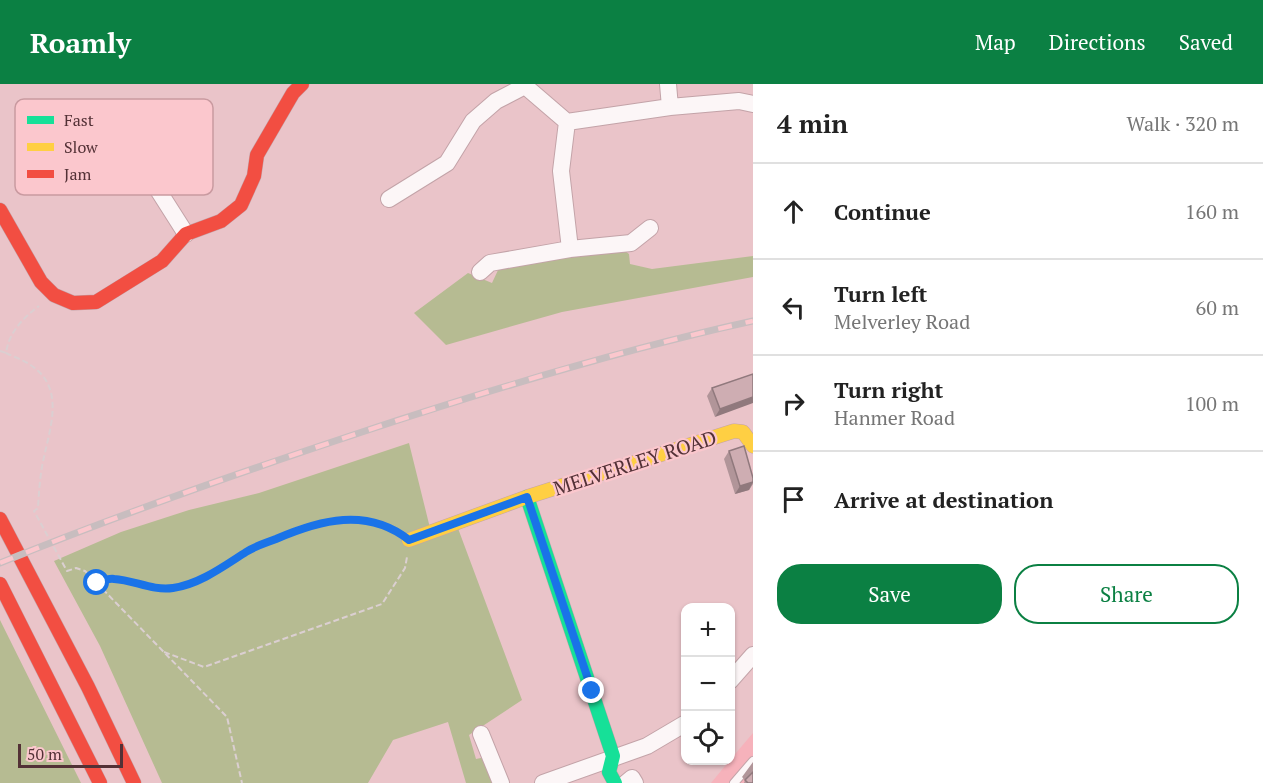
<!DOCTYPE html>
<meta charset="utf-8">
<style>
:root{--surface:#fff;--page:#f6f6f6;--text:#222;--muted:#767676;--line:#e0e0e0;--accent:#0b8043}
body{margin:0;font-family:"PT Serif",serif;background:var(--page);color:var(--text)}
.controls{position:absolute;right:18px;bottom:18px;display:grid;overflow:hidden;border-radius:12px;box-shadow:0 2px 4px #0004}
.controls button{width:54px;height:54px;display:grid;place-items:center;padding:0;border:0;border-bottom:2px solid var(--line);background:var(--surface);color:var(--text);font:30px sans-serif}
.scale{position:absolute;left:18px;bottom:15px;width:105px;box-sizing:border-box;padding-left:6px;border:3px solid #533136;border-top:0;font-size:16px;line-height:21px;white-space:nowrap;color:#533136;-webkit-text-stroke:4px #fbc7cd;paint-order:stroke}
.stop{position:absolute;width:18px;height:18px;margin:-14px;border:4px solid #1a73e8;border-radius:50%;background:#fff}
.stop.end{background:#1a73e8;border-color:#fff;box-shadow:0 2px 6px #0008}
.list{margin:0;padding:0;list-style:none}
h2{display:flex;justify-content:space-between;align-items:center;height:78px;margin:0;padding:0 24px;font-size:26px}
h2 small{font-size:20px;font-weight:400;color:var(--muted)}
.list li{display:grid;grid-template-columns:39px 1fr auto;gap:18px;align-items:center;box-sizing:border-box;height:96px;padding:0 24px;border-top:2px solid var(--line)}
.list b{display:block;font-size:22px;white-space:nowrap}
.list p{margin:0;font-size:20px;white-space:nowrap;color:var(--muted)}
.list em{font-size:20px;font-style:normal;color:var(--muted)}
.actions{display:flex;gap:12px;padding:18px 24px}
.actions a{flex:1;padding:14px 0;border:2px solid var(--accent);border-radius:24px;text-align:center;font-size:21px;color:var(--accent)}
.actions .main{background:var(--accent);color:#fff}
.icon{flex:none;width:33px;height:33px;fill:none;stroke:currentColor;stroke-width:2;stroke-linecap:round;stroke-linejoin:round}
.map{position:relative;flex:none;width:753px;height:699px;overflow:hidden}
header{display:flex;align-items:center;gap:36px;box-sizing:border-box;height:84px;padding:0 30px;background:var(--accent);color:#fff}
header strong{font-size:28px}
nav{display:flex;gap:33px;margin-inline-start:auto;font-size:21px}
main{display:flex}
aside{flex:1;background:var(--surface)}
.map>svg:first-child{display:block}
</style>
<header>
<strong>Roamly</strong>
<nav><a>Map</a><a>Directions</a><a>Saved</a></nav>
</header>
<main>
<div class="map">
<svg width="753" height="699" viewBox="0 0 753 699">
<rect width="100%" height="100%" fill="#eac4c9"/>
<!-- built -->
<path fill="#f6b2bb" d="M753 649V699H711L730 676Z"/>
<!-- green -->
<path fill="#b6bb92" d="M625 167 629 170 630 180 652 185 753 172V193L562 228 446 261 414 229 468 189 492 199 499 184 567 173Z
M409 359 431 448 456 439 522 616 469 651 476 675 490 672 496 699H466L448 638 393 656 368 699H162L100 562 54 477 121 448 189 426 259 409Z
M0 536 81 699H0Z"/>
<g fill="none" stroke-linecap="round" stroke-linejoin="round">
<!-- lane casing -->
<g stroke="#c3a3a8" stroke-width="10">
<path id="lane" d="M734 699 753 677"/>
</g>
<!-- street casing -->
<g stroke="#c3a3a8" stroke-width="18">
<path id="street" d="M668 0 670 23
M567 38 670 23 739 17 753 20
M567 38 561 87 570 165
M128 45 130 62 186 150
M110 70 130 62
M389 115 447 79 473 37 496 17 525 2 567 38
M480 188 490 179 570 165 631 159 650 144
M730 597 753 571
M481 650 501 699
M543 699 647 662 686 639
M626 699 632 694 635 699"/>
</g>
<!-- fast casing -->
<g stroke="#c3a3a8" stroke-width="15">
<path id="fast" d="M527 413 613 672 609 688 615 699"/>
</g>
<!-- slow casing -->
<g stroke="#c3a3a8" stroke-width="15">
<path id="slow" d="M409 456 527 413 734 347 743 348 753 362"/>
</g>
<!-- jam casing -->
<g stroke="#c3a3a8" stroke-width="15">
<path id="jam" d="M0 126 41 198 54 211 73 219 96 218 162 177 186 150 221 137 241 121 254 92 257 71 293 9 302 0
M0 435 88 603 134 699
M0 500 100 699"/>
</g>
<!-- path -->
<path stroke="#dbcfd1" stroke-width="2" stroke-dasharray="6 3" stroke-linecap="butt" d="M0 267 6 269C9 248 23 234 39 222
M6 269C14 273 24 276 32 282 64 304 51 341 44 373 40 390 39 407 38 424L34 427 67 487 76 484 85 487 227 633 242 699
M97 499C102 497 109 494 114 495 134 496 152 507 173 504 200 500 224 482 246 468 287 443 348 424 394 445
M164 568 204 583 382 520 405 484 407 473"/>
<!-- lane -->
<use href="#lane" stroke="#fcf6f7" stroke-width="8"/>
<!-- street -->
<use href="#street" stroke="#fcf6f7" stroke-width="16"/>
<!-- fast -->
<use href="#fast" stroke="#16e098" stroke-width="14"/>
<!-- slow -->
<use href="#slow" stroke="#ffcf43" stroke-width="14"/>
<!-- jam -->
<use href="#jam" stroke="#f24e42" stroke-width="14"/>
<!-- rail casing -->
<g stroke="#c8bdbf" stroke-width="7">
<path id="rail" d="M0 479C118 431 238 389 359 349 489 306 620 266 753 237"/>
</g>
<!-- rail -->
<use href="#rail" stroke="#fbc7cd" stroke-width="4.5" stroke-dasharray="14" stroke-linecap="butt"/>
</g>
<!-- wall -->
<path fill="#b19599" d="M753 290 715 333 707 312 712 304Z
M729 367 753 394V400L749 406 735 410 724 375Z
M753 678V699H744L745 696 742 693Z"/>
<!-- shaded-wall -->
<path fill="#90797d" d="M753 313V319L715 333 720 325Z
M753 398 749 406 735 410 740 402Z"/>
<!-- building -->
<path fill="#ceadb2" stroke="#90797d" stroke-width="1.5" d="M753 290V313L720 325 712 304Z
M744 362 753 394V398L740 402 729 367Z
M753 688V699H748L745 696Z"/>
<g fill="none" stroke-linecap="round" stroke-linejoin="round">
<!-- route -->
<path stroke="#1a73e8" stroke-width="8" d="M97 499C102 497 109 494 114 495 134 496 152 507 173 504 200 500 224 482 246 468 255 462 266 459 276 455 320 436 367 423 409 456L527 413 592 607"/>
</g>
<g text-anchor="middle" stroke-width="4.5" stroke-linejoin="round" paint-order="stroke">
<!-- street labels -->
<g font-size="20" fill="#533136" stroke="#fbc7cd">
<text transform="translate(635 379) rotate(-18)" y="7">MELVERLEY ROAD</text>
</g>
</g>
<!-- legend -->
<rect x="15" y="15" width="198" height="96" rx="9" fill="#fbc7cd" stroke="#c99aa0" stroke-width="1.5"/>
<rect x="27" y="32" width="27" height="8" fill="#16e098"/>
<rect x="27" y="59" width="27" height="8" fill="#ffcf43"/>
<rect x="27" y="86" width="27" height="8" fill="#f24e42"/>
<g font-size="16" fill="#533136">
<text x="64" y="42">Fast</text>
<text x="64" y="69">Slow</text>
<text x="64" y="96">Jam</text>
</g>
</svg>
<div class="controls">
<button>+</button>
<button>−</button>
<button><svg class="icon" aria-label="locate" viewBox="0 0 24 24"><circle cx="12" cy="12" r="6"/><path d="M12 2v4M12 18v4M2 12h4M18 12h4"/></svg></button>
</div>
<div class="scale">50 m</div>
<div class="stop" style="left:97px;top:499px"></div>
<div class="stop end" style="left:592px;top:607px"></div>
</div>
<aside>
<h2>4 min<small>Walk · 320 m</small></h2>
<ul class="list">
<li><svg class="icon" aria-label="ahead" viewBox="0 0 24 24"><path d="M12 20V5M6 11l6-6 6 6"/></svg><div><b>Continue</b></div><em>160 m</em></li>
<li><svg class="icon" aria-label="left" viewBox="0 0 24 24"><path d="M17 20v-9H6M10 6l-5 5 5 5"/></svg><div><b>Turn left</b><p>Melverley Road</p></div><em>60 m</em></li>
<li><svg class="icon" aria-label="right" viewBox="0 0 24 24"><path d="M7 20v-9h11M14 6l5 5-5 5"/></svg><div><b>Turn right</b><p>Hanmer Road</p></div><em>100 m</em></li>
<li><svg class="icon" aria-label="arrive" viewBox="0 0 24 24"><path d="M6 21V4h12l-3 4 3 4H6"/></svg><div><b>Arrive at destination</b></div></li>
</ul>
<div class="actions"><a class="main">Save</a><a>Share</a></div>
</aside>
</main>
